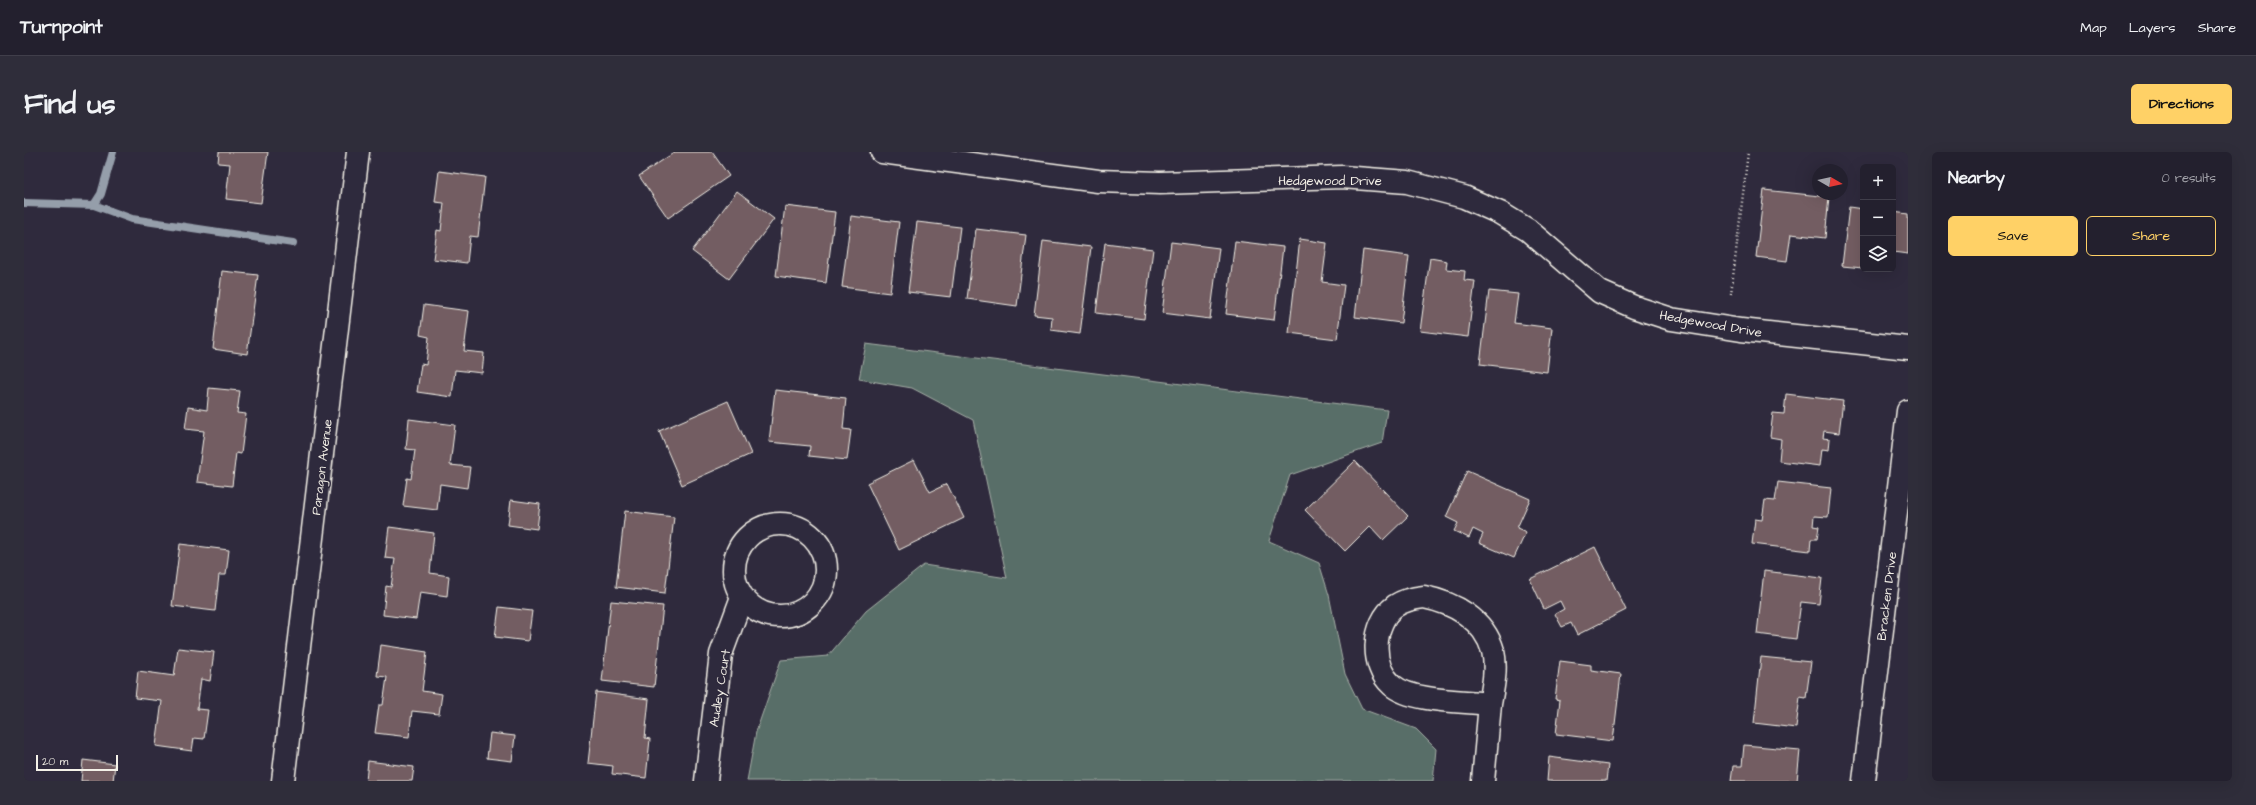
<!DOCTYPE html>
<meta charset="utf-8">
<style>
:root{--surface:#23202e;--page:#2f2d3a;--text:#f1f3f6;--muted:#a3a3aa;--line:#403e4a;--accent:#ffd166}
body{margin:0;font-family:"Architects Daughter",sans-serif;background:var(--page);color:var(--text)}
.controls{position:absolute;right:12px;top:12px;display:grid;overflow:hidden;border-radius:6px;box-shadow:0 4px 16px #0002}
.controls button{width:36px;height:36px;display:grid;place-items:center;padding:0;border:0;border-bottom:1px solid var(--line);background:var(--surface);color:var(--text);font:20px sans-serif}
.compass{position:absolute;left:1788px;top:12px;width:36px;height:36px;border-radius:50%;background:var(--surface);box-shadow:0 4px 16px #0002;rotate:99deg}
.scale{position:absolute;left:12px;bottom:10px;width:82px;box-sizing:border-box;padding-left:4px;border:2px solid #f4f1e8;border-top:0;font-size:11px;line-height:14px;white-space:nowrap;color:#f4f1e8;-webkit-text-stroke:3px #2f2a3d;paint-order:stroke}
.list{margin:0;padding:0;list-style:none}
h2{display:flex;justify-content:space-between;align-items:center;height:52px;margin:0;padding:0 16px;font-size:17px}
h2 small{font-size:13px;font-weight:400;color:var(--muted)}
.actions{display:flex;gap:8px;padding:12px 16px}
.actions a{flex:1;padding:9px 0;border:1px solid var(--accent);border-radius:6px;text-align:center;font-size:14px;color:var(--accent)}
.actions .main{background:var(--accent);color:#111}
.icon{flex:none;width:22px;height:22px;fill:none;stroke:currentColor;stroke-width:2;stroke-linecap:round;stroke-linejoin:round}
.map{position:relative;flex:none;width:1884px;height:629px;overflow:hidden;border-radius:6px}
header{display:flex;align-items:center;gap:24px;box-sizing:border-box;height:56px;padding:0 20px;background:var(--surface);border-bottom:1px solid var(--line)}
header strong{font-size:19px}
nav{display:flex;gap:22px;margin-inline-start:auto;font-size:14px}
.intro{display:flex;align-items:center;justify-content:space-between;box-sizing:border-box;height:96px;padding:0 24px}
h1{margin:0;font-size:28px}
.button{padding:10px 18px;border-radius:6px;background:var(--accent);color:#111;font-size:14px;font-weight:700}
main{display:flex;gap:24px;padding:0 24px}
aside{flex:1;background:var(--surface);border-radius:6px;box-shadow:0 4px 16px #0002}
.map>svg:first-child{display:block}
</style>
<header>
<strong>Turnpoint</strong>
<nav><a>Map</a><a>Layers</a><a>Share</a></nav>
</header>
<div class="intro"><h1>Find us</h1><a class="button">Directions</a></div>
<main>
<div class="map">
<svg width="1884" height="629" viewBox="0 0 1884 629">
<rect width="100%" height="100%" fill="#2f2a3d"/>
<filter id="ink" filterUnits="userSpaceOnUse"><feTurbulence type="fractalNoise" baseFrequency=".025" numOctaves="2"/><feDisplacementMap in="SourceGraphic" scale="8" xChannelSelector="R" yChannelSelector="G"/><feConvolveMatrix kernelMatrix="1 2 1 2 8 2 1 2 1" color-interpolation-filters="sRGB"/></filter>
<g filter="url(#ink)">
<!-- green -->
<path fill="#596e67" stroke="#a6b0a8" d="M842 192 1363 258 1358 291 1266 323 1245 389 1295 411 1305 443 1321 522 1338 557 1392 577 1412 597 1409 629H723L732 580 757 508 804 504 842 459 900 413 983 426 949 268 888 236 835 227Z"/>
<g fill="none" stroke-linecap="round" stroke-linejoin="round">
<!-- stream -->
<path stroke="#959eaa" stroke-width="8" d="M0 51 70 53 108 67 269 91
M70 53 77 42 89 0"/>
</g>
<!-- building -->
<path fill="#735d62" stroke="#f4f1e8" d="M195 0H244L237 51 202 47 206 12 194 11Z
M651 0H688L705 24 644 66 615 24Z
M415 19 461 25 454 85 446 84 443 111 409 107 413 78 417 79 420 51 411 50Z
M1740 38 1805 45 1801 86 1767 82 1763 109 1732 105Z
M713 39 750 67 705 127 668 99Z
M761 54 811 60 802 131 752 124Z
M1825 55 1839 57V116L1818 114Z
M1869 60 1884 62V102L1869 100Z
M827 64 875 70 866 141 818 135Z
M893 70 936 75 927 145 884 140Z
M952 77 1002 83 993 154 943 147Z
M1276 87 1303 91 1298 130 1320 133 1313 187 1265 181Z
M1019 89 1067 95 1056 182 1027 178 1028 165 1010 163Z
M1211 89 1259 95 1250 168 1202 162Z
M1147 90 1195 96 1186 167 1138 161Z
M1081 91 1129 97 1120 167 1072 161Z
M1339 98 1385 104 1377 171 1331 165Z
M1406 106 1423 109 1422 117 1441 119 1440 128 1451 129 1444 185 1396 179Z
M198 119 234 123 223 202 189 197Z
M1465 139 1494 142 1490 171 1528 176 1523 220 1456 212Z
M400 153 445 159 440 199 460 201 458 221 431 218 428 245 393 240 397 212 402 213 405 185 396 183Z
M185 236 216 239 213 261 222 262 217 302 212 301 208 334 173 330 180 279 161 277 164 255 183 258Z
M751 238 822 246 819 277 827 278 823 308 785 304 786 294 745 290Z
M1762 242 1819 249 1815 281 1800 279 1799 286 1806 287 1805 298 1798 297 1796 314 1755 309 1757 287 1746 285 1749 261 1760 262Z
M704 249 727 302 658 333 635 279Z
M385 267 431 273 426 313 446 315 443 336 416 332 413 358 379 354 383 326 387 327 391 298 382 297Z
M890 308 906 340 923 332 940 366 875 398 843 331Z
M1331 309 1384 364 1359 388 1346 374 1321 399 1281 358Z
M1443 319 1506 347 1493 376 1502 380 1490 406 1455 391 1459 382 1449 377 1445 386 1430 379 1434 371 1422 365Z
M1754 330 1807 336 1804 365 1790 364 1789 374 1795 375 1793 387H1787L1786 399 1728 392 1731 367 1738 368 1741 348 1751 349Z
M487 348 516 352 513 377 484 373Z
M601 359 650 365 641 441 592 435Z
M365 375 410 381 406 421 425 424 423 444 396 440 392 467 359 463 362 434 367 435 371 407 361 406Z
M156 392 205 398 202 423H195L191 459 148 454Z
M1571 395 1602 458 1553 483 1547 471 1538 475 1531 462 1540 457 1536 449 1520 457 1506 427Z
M1740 419 1798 426 1795 452 1777 450 1772 487 1733 482Z
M587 449 639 454 630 535 578 529Z
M475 455 508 459 504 489 471 485Z
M357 493 403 500 398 539 418 542 415 562 388 559 385 585 351 581 355 553H359L363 525 353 524Z
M154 496 190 500 186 529 177 527 173 557 184 558 180 587 170 586 168 599 132 594 138 549 111 546 114 519 150 524Z
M1737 505 1787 510 1782 546 1776 545 1772 576 1730 571Z
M1536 509 1567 513V518L1597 522 1589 589 1532 582 1536 548 1531 547Z
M572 540 625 547 621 586 626 587 622 626 588 622 589 614 564 611Z
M466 581 491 584 488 609 463 606Z
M1720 593 1776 598 1773 629H1707L1709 614H1718Z
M1525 605 1584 613 1582 629H1523Z
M59 608 91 612 89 629H57Z
M344 609 390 615 388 629H342Z"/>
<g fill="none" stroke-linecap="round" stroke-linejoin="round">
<!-- minor casing -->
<g stroke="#f4f1e8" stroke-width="25">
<path id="minor" d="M858 0 1074 29 1136 31 1318 25 1383 30 1440 45 1476 61 1504 78 1576 140 1610 155 1647 167 1717 178 1884 196
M710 418a46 46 0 1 1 92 0a46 46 0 1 1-92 0Z
M1400 445C1430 451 1460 467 1469 499 1473 516 1469 535 1466 552 1441 549 1387 550 1368 533 1346 514 1348 471 1371 454 1380 448 1389 446 1400 445Z
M259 629 334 0
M682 629 697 502 718 445
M1459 629 1466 552
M1840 629 1884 259"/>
</g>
<!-- path -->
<path stroke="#f4f1e8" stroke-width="2.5" stroke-dasharray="1 3" stroke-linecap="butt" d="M1707 142 1724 0"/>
<!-- minor -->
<use href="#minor" stroke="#2f2a3d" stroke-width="22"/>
</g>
</g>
<g text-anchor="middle" stroke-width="3" stroke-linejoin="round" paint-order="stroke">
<!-- street labels -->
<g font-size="13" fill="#f4f1e8" stroke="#2f2a3d">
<text x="1306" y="33">Hedgewood Drive</text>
<text transform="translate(1687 171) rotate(10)" y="5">Hedgewood Drive</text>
<text transform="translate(297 315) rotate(-83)" y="5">Paragon Avenue</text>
<text transform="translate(1862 444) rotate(-83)" y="5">Bracken Drive</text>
<text transform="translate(695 536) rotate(-81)" y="5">Audley Court</text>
</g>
</g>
</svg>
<div class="controls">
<button>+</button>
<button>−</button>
<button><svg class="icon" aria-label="layers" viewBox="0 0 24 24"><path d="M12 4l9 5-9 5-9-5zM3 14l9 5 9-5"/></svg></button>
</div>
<svg class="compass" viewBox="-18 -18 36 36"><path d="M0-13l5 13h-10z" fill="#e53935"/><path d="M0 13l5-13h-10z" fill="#a3a3aa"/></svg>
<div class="scale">20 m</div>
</div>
<aside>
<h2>Nearby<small>0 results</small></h2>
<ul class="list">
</ul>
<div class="actions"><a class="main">Save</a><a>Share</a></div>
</aside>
</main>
